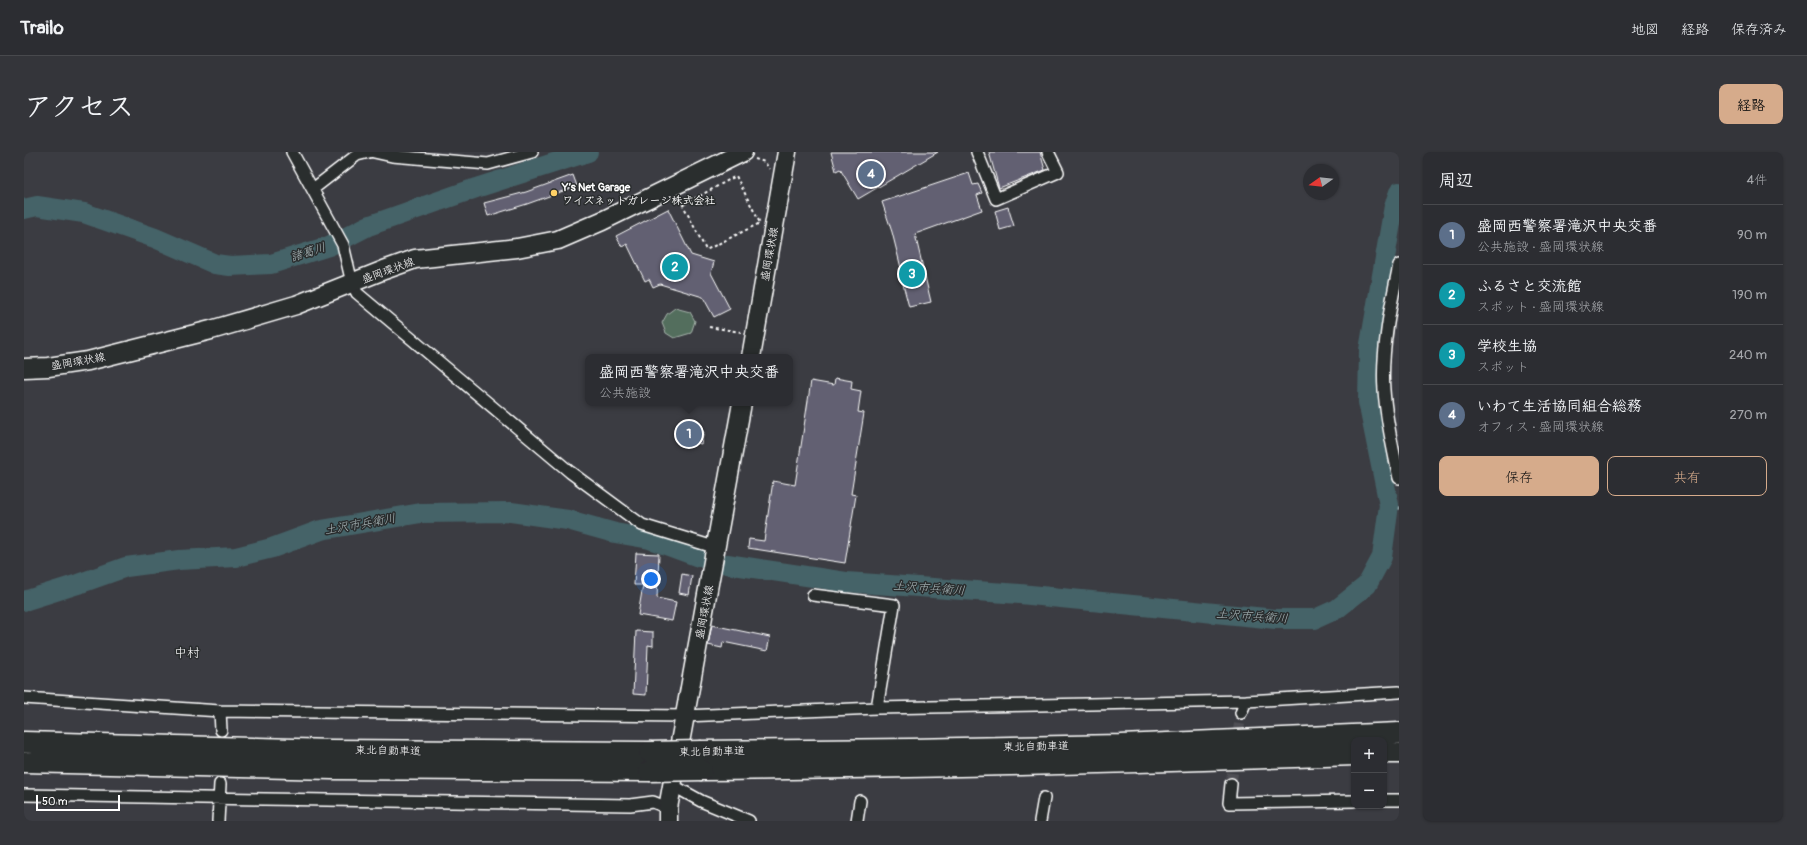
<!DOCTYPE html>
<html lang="ja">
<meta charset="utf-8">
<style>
:root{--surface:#2c2d32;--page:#34353a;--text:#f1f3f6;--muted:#a6a8ac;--line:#48494d;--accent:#d6ab8b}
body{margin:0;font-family:Pangolin,"Klee One",sans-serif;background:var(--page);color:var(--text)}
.controls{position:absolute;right:12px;bottom:12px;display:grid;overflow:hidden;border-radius:8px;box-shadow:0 1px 3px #0004}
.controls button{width:36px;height:36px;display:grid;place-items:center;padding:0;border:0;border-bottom:1px solid var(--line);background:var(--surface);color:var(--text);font:20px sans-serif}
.compass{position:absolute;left:1279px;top:12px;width:36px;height:36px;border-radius:50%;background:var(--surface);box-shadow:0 1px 3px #0004;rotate:255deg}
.scale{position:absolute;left:12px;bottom:10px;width:84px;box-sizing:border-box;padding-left:4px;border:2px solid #fff;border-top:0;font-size:11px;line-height:14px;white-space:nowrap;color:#fff;-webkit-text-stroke:3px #2a2d2e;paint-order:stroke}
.you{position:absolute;left:627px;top:427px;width:14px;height:14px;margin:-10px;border:3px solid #fff;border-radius:50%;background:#1a73e8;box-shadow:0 0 0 6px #1a73e833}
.badge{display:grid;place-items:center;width:26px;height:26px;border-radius:50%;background:var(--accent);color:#fff;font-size:13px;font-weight:700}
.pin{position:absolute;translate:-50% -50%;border:2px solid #fff;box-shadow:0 1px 4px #0006}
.popup{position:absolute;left:561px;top:202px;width:208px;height:52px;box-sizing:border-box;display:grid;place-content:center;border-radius:8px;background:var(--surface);filter:drop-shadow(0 1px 3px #0005);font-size:13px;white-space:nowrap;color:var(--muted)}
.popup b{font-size:15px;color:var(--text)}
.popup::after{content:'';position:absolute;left:50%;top:100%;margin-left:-8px;border:8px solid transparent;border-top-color:var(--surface)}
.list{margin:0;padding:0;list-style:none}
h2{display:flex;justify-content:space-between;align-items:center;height:52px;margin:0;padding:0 16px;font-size:17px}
h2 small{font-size:13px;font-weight:400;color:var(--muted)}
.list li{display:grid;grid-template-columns:26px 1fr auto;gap:12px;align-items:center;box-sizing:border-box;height:60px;padding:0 16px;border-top:1px solid var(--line)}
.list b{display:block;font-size:15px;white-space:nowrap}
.list p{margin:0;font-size:13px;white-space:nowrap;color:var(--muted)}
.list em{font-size:13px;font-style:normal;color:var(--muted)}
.actions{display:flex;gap:8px;padding:12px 16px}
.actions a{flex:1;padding:9px 0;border:1px solid var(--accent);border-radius:8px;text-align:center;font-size:14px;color:var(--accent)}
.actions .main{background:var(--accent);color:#111}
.map{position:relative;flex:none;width:1375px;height:669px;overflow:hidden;border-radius:8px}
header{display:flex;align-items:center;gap:24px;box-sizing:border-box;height:56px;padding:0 20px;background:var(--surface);border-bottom:1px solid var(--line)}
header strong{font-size:19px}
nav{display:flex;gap:22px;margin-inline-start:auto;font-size:14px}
.intro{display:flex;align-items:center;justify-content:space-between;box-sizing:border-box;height:96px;padding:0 24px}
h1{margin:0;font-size:28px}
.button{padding:10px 18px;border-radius:8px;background:var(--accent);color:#111;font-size:14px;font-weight:700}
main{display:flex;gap:24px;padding:0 24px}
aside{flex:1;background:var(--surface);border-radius:8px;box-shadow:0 1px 3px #0004}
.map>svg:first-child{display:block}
</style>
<header>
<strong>Trailo</strong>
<nav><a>地図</a><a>経路</a><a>保存済み</a></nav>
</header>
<div class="intro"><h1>アクセス</h1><a class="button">経路</a></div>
<main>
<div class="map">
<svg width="1375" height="669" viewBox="0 0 1375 669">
<rect width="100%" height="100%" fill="#3b3c42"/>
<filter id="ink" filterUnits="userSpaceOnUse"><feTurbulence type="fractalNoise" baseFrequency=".025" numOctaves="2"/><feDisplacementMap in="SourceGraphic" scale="8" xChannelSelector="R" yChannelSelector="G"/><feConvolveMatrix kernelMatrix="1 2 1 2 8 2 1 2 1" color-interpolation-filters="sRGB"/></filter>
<g filter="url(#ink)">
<!-- green -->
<path fill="#536e5d" stroke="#a9b6ae" d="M651 156 666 160 671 169 667 181 650 186 642 181 638 171 643 162Z"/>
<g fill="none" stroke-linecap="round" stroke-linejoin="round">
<!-- stream -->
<path stroke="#8fa1a4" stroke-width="3.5" d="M1365 353 1375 356"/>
<!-- river -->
<path stroke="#456368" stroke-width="20" d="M0 57 13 54 60 61 131 86 191 112 206 114 247 112 305 94 344 74 452 36 564 0
M703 412 822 430 996 442 1252 467H1291L1313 457 1343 433 1358 405 1365 353 1344 250 1345 198 1370 54 1375 40
M0 449 54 432 102 415 155 408 212 405 248 396 297 378 397 361 487 360 544 368 591 381 626 387 675 405"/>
</g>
<!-- building -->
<path fill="#626072" stroke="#fff" d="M807 0H914L834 47 816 17 812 19Z
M965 0H1016L1021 18 975 36Z
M945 21 949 33 954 32 958 41 953 43 958 58 891 82 907 150 885 155 875 117 877 116 868 80 858 50Z
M549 23 553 34 503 52 464 64 460 51 502 40Z
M984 55 990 74 976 78 971 59Z
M644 57 667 103 690 110 687 121 706 157 690 165 679 145 636 132 629 135 625 127 621 129 603 92 598 95 592 84Z
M811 226 828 229 827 237 837 239 834 260 840 261 827 342 832 343 821 411 724 396 725 387 740 389 749 329 771 333 787 229 810 233Z
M653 273 680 280 677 292 651 286Z
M612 401 635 402 633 446 652 450 648 469 614 463 619 433H610Z
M658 422 668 424 665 443 655 441Z
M688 473 746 485 743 499 699 490 698 496 684 493Z
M612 479 629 480V494L624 493 622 543 609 542Z"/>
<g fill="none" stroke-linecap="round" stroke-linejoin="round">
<!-- minor-tunnel -->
<path stroke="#4f5055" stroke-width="11" stroke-dasharray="11 5.5" stroke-linecap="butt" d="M1207 632 1217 561"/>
<!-- minor casing -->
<g stroke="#fff" stroke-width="14">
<path id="minor" d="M268 0 319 93 328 131 333 141 546 320 618 373 693 396
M350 0 368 4 464 12 508 0
M953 0 972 47 1034 20 1024 0
M289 37 333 3 345 0
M1375 113C1367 151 1357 200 1360 238 1362 268 1369 297 1375 326
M789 443 870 453 853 556
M0 546 196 559 660 564 853 556 1222 549 1375 540
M196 559 197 578
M1217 561 1222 549
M1207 632 1205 651 1330 649
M648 633 677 649 725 669
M0 643 606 653 629 650 644 656
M1360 648H1375
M194 669 196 632
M833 669 836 649
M1016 669 1020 646"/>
</g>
<!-- primary casing -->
<g stroke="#fff" stroke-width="21">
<path id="primary" d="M727 205 763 0
M0 216 24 215 64 209 187 178 272 153 360 118 391 107 493 96 534 88 578 69 719 0
M644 669V656L718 251"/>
</g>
<!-- motorway casing -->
<g stroke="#fff" stroke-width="23">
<path id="motorway" d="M0 590 307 598 625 600
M678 599 887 597 1097 593 1375 581
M1360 601H1375
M0 610 308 617 625 619
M678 618C895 616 1113 611 1330 603"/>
</g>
<!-- path -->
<path stroke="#fff" stroke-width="2" stroke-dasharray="3 3" stroke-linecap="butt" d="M731 7 741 10 745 17
M656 46 659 53 682 98 736 71 712 24 659 53
M685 175 717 180"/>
<!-- minor -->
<use href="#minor" stroke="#2a2d2e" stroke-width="11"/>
<!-- primary -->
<use href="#primary" stroke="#2a2d2e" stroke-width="18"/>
<!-- motorway -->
<use href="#motorway" stroke="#2a2d2e" stroke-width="20"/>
<!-- motorway-bridge casing -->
<g stroke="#fff" stroke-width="23" stroke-linecap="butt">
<path id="motorway-bridge" d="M625 600 678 599
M625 619 678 618"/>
</g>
<!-- motorway-bridge -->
<use href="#motorway-bridge" stroke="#2a2d2e" stroke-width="20"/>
</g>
</g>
<!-- markers -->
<circle fill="#ffd166" stroke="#2a2d2e" stroke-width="1.5" cx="530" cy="41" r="4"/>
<g text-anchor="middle" stroke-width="3" stroke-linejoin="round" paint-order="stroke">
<!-- poi labels -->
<g font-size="11" font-weight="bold" fill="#fff" stroke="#2a2d2e" text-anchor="start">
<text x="538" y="39">Y’s Net Garage<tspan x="538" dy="13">ワイズネットガレージ株式会社</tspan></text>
</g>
<!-- street labels -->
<g font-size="11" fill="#fff" stroke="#2a2d2e">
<text transform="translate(745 102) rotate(-80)" y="4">盛岡環状線</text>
<text transform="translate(364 118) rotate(-20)" y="4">盛岡環状線</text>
<text transform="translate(54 209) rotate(-10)" y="4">盛岡環状線</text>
<text transform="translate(680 460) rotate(-79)" y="4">盛岡環状線</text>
<text transform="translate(1012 594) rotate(-1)" y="4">東北自動車道</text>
<text transform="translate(364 598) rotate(1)" y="4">東北自動車道</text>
<text transform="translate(688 599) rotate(-1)" y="4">東北自動車道</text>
</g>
<!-- water labels -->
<g font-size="12" font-style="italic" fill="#abb9bb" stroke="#2a2d2e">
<text transform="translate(284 100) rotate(-18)" y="4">諸葛川</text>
<text transform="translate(336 372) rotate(-10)" y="4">土沢市兵衛川</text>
<text transform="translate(905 436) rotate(4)" y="4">土沢市兵衛川</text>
<text transform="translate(1228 464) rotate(4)" y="4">土沢市兵衛川</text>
</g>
<!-- quarter labels -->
<g font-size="13" fill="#fff" stroke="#2a2d2e">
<text x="163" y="505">中村</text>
</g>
</g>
</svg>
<div class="controls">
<button>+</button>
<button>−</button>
</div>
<svg class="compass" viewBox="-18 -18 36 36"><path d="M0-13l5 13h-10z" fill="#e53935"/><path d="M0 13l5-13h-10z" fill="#a6a8ac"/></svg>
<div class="scale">50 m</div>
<div class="you"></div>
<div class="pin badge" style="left:665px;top:282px;background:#5c6f8a">1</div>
<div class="popup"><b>盛岡西警察署滝沢中央交番</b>公共施設</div>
<div class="pin badge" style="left:651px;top:115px;background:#0f9aa8">2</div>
<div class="pin badge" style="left:888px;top:122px;background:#0f9aa8">3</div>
<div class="pin badge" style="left:847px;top:22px;background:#5c6f8a">4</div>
</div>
<aside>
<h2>周辺<small>4件</small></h2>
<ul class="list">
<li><span class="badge" style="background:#5c6f8a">1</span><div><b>盛岡西警察署滝沢中央交番</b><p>公共施設 · 盛岡環状線</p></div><em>90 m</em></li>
<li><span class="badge" style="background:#0f9aa8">2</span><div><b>ふるさと交流館</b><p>スポット · 盛岡環状線</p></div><em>190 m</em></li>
<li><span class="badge" style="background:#0f9aa8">3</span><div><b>学校生協</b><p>スポット</p></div><em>240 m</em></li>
<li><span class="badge" style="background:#5c6f8a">4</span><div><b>いわて生活協同組合総務</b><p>オフィス · 盛岡環状線</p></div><em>270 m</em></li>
</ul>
<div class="actions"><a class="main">保存</a><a>共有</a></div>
</aside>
</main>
